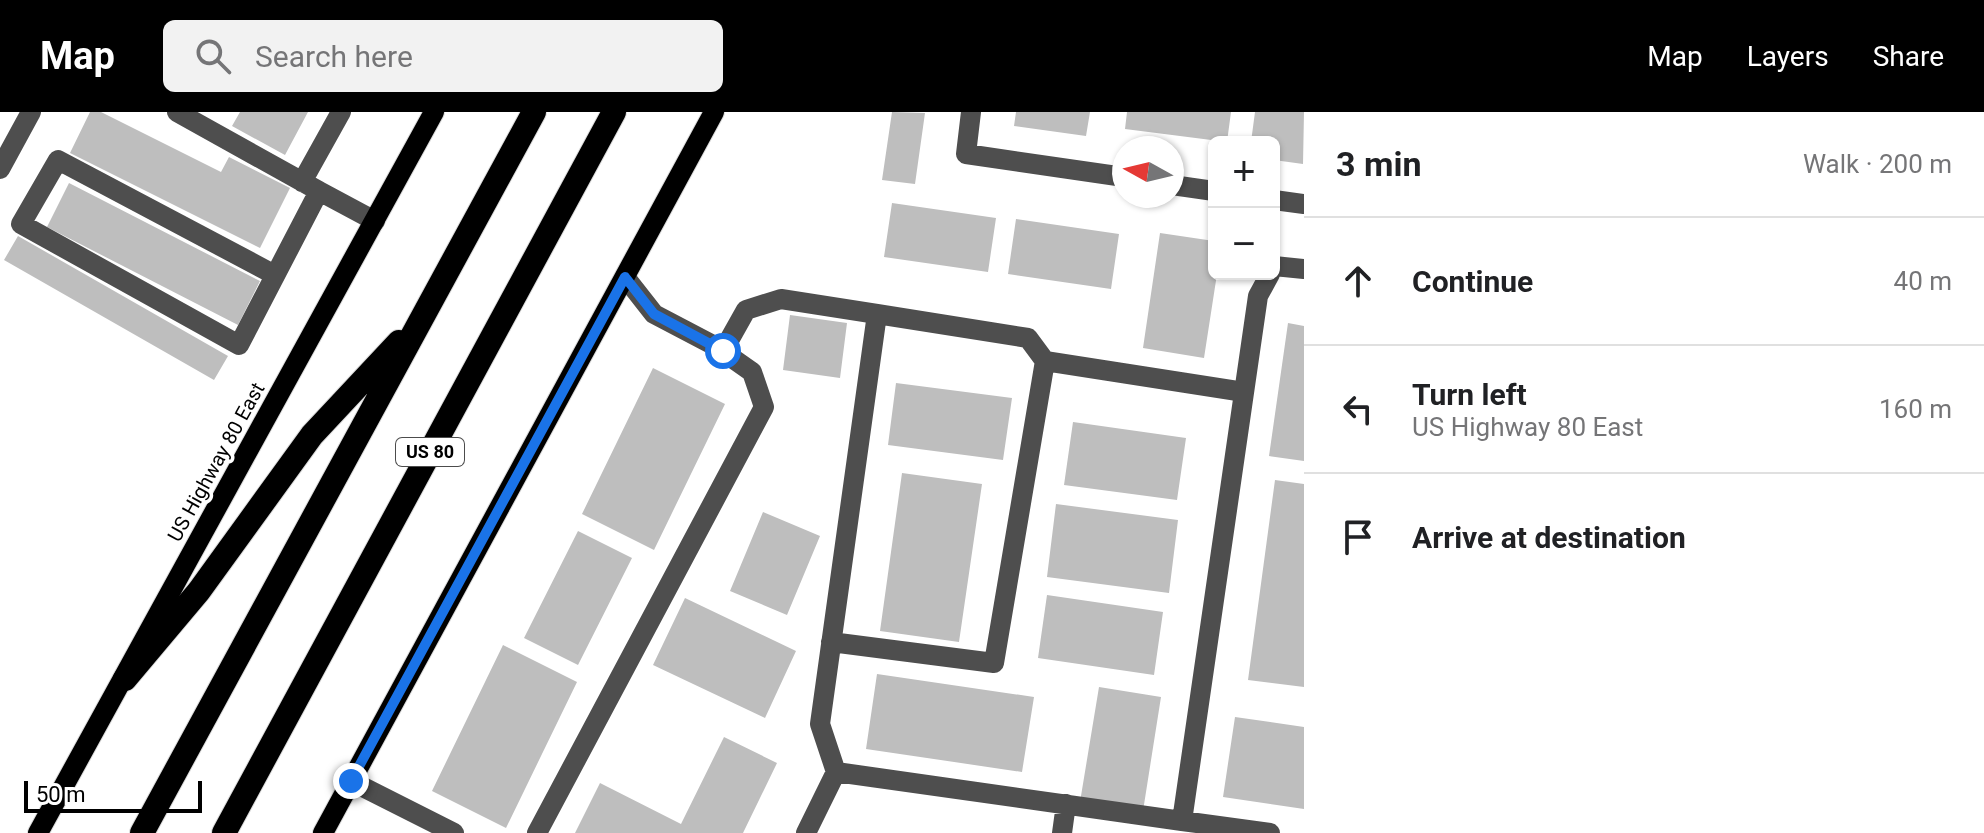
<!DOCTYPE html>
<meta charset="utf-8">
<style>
:root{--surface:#fff;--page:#f2f2f2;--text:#202124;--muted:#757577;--line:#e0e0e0;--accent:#000}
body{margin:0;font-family:Roboto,sans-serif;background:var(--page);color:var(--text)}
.controls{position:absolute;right:24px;top:24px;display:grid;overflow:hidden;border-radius:12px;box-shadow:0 2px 6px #0004}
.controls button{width:72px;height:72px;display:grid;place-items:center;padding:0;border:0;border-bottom:2px solid var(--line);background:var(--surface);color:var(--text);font:40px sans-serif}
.compass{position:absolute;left:1112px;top:24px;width:72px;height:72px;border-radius:50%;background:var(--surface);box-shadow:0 2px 6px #0004;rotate:278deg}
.scale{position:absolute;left:24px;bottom:20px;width:178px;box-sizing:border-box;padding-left:8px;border:4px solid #000;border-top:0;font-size:22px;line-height:28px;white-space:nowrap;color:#000;-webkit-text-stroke:6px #fff;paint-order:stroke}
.stop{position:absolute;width:24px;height:24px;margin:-18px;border:6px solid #1a73e8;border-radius:50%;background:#fff}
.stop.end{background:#1a73e8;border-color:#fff;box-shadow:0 2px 8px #0008}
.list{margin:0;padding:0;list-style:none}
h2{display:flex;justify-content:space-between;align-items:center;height:104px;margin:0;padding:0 32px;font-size:34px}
h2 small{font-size:26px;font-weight:400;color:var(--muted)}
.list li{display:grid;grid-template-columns:52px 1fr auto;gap:24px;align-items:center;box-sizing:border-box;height:128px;padding:0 32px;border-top:2px solid var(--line)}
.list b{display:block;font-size:30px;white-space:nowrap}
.list p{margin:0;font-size:26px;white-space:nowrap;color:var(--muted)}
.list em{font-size:26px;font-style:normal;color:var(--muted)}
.icon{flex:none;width:44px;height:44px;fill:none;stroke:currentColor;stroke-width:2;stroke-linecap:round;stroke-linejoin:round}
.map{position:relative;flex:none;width:1304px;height:721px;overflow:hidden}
header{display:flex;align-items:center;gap:48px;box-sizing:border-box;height:112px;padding:0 40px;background:var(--accent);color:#fff}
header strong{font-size:38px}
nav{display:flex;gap:44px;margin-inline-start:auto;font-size:28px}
.search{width:560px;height:72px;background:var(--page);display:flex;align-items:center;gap:20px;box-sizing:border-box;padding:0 28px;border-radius:12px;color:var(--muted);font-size:30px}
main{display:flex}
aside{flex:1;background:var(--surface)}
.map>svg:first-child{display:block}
</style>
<header>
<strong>Map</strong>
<div class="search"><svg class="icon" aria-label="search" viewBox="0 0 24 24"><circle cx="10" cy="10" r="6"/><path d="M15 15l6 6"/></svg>Search here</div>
<nav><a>Map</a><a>Layers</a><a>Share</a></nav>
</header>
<main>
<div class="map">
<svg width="1304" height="721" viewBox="0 0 1304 721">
<rect width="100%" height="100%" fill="#fff"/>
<!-- building -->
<path fill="#bebebe" d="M90 0H101L221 60 229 45 290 76 260 136 70 41Z
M240 0H308L285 43 232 14Z
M892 0 925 1 915 72 882 68Z
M1016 0H1090L1086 24 1014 14Z
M1127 0H1231L1227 30 1125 17Z
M1255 0H1304L1303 52 1274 48V30H1251Z
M69 71 260 169 238 213 47 115Z
M892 91 996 106 988 160 884 145Z
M1016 107 1119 122 1111 177 1008 162Z
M1160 121 1214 129V162H1217L1204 246 1143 236Z
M18 124 228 244 214 268 4 148Z
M790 203 847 211 840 266 783 258Z
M1288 211 1304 214V349L1269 344Z
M653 256 725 292 654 438 582 402Z
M896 271 1012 286 1003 348 888 333Z
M1073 310 1186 326 1177 388 1064 373Z
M902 361 982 372 959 530 880 519Z
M1275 368 1304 372V575L1248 568Z
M1056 392 1178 408 1169 481 1047 465Z
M763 400 820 424 787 503 730 479Z
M578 419 632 446 578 553 524 526Z
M1047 483 1163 500 1154 563 1038 546Z
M685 486 796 539 765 606 653 553Z
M503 533 577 570 506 716 432 679Z
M877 562 1034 585 1022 660 866 637Z
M1099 575 1161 585 1143 699 1080 690Z
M1235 605 1304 615V697L1223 685Z
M724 625 777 651 743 721H575L600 671 681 712Z"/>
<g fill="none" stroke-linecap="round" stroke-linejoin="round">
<!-- major casing -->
<g stroke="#dbdbdb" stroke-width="22">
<path id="major" d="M38 721 434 0
M323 721 714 0"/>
</g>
<!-- highway casing -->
<g stroke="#dbdbdb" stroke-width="26">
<path id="highway" d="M125 567 199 479 312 323 399 230
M142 721 534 0
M224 721 614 0"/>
</g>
<!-- minor -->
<path stroke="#4e4e4e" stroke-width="20" d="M177 0 319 79
M971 0 966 42 1124 65
M0 57 31 0
M302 70 341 0
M1172 73 1214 79
M1274 88 1304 92
M1274 154 1304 157
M275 163 58 48 21 112 239 233 319 79 375 109
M723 239 746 198 781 187 877 202
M1045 249 1244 280
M831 530 994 551 1045 249 1028 226 877 202 820 612 836 660
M351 669 454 721
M1182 709 1270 721
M537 721 764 295 752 260 715 234 654 202 625 165
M806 721 836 660 1182 709 1258 184 1270 162
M1062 721 1066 692"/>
<!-- major -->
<use href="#major" stroke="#000" stroke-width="20"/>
<!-- highway -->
<use href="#highway" stroke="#000" stroke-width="24"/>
</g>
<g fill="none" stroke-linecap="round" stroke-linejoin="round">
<!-- route -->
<path stroke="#1a73e8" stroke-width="10" d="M351 669 625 165 654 202 723 239"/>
</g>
<g text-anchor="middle" stroke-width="7" stroke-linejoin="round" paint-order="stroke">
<!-- shield labels -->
<rect fill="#fff" stroke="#4c4c4c" stroke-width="2" x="396" y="326" width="68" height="28" rx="6"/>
<g font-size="18" font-weight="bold" fill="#000">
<text x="430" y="346">US 80</text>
</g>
<!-- street labels -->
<g font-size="20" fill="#000" stroke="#fff">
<text transform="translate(216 350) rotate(-61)" y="7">US Highway 80 East</text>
</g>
</g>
</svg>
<div class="controls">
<button>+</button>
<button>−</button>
</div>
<svg class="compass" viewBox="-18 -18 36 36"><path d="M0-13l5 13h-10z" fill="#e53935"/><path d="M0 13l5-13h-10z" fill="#757577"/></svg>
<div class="scale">50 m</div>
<div class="stop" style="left:723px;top:239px"></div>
<div class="stop end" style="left:351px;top:669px"></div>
</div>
<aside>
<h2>3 min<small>Walk · 200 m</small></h2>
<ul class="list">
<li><svg class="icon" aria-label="ahead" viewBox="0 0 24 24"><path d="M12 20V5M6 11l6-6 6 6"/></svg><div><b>Continue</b></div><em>40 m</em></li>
<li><svg class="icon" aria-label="left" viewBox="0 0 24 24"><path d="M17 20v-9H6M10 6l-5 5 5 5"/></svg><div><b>Turn left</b><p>US Highway 80 East</p></div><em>160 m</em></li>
<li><svg class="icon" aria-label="arrive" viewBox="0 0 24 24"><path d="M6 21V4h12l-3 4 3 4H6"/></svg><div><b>Arrive at destination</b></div></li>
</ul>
</aside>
</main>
